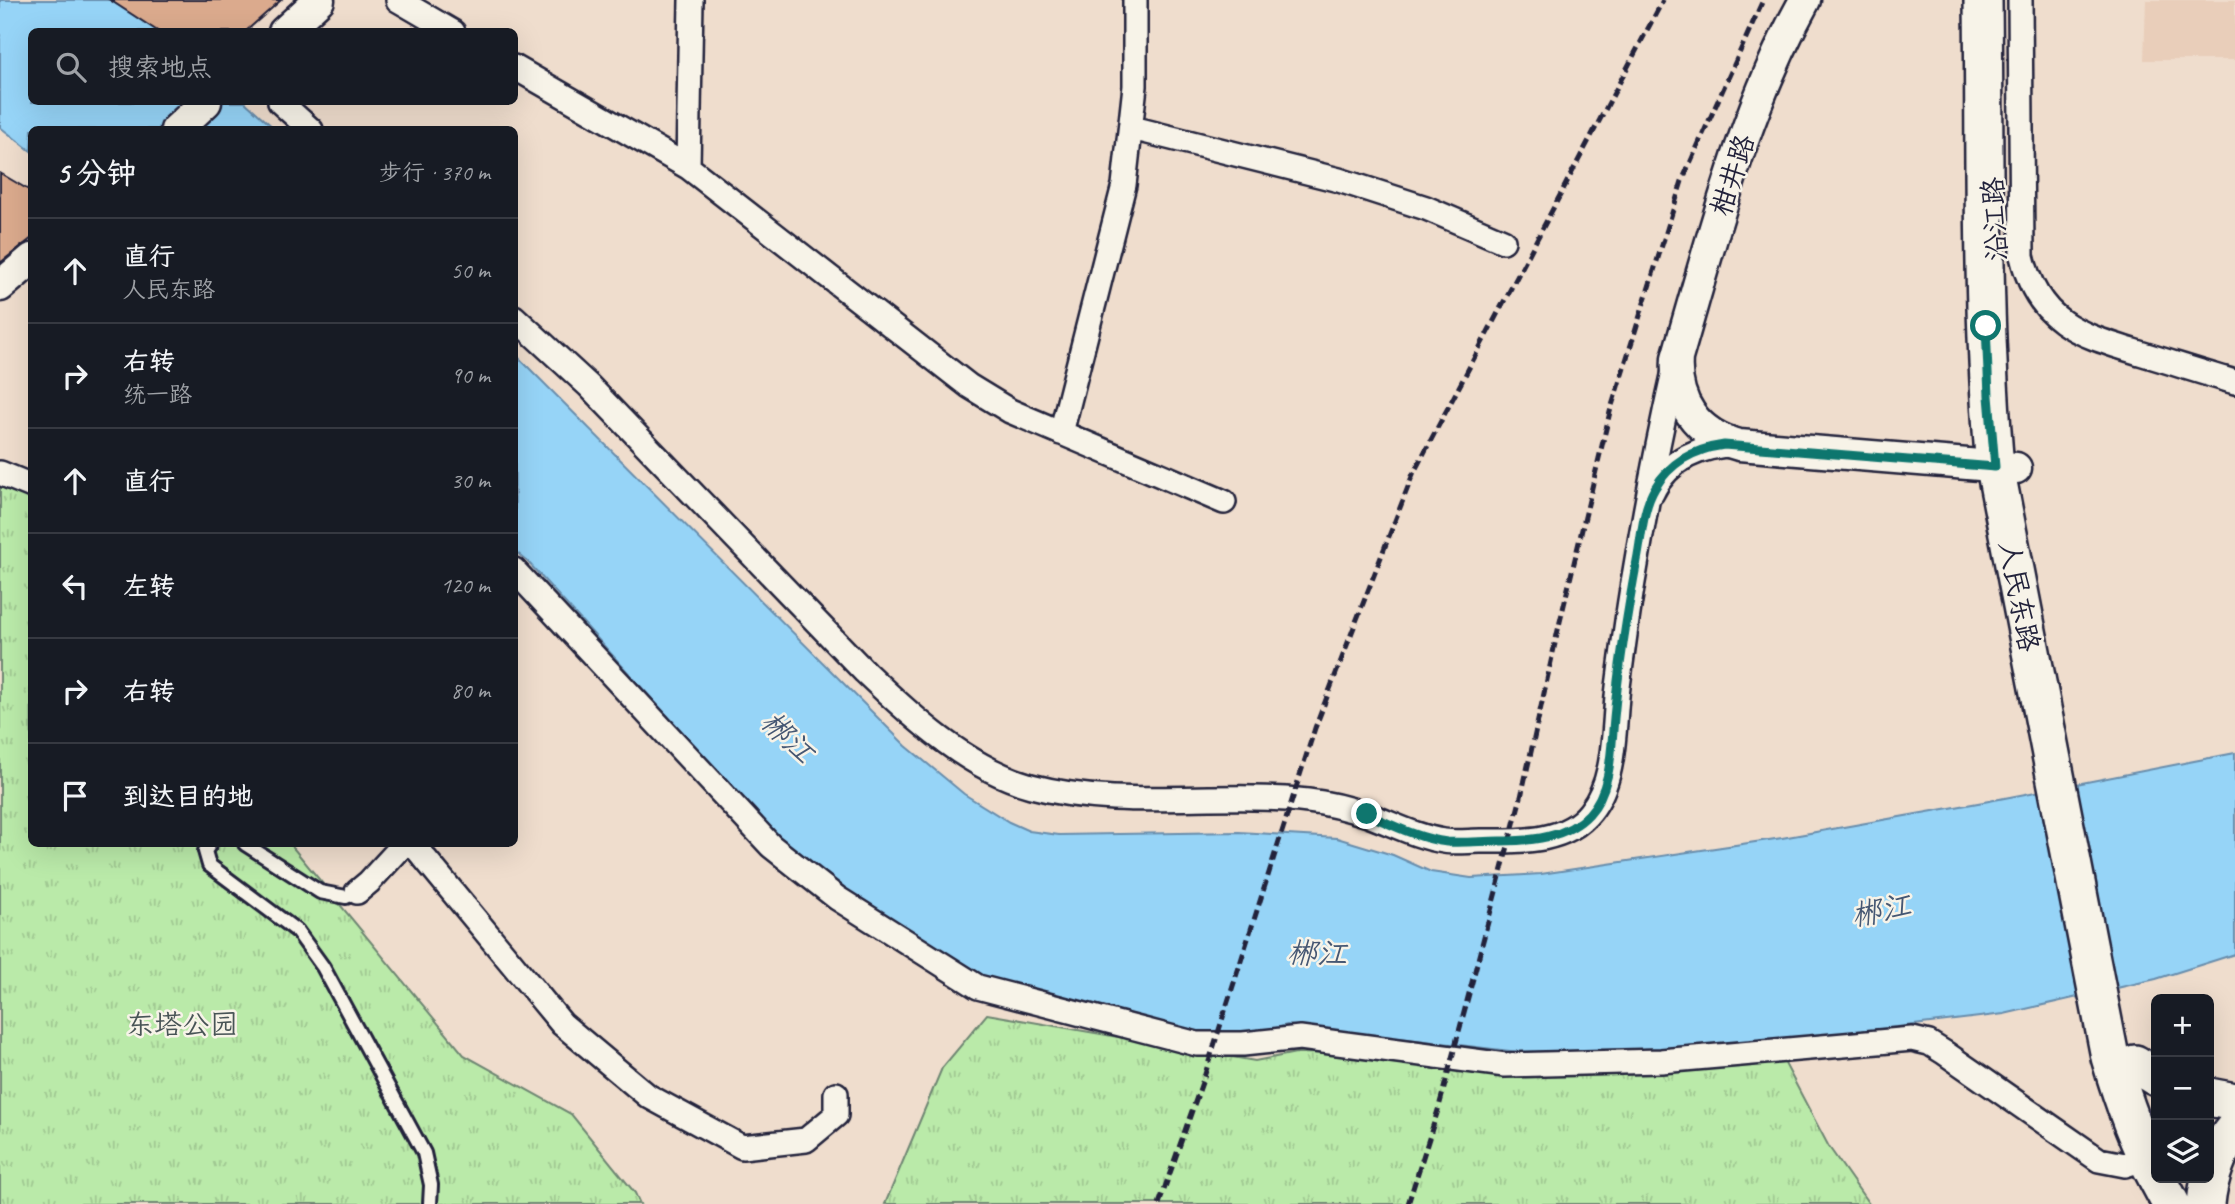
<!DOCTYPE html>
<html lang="zh">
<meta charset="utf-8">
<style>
:root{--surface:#171b24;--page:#242831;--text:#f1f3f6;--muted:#9ea1a6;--line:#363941}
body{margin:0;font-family:Caveat,"LXGW WenKai TC",sans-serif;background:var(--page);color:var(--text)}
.controls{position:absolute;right:21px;bottom:21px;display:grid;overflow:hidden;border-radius:10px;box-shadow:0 7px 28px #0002}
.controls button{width:63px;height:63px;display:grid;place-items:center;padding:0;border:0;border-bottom:2px solid var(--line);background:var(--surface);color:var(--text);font:35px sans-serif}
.stop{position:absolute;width:21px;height:21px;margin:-16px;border:5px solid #0f766e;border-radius:50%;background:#fff}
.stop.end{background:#0f766e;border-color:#fff;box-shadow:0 2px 7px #0008}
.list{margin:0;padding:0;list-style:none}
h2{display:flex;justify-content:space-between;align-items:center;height:91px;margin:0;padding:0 28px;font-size:30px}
h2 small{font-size:23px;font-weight:400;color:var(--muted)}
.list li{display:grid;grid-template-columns:46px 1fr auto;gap:21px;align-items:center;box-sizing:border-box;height:105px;padding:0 28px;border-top:2px solid var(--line)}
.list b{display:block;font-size:26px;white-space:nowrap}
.list p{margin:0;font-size:23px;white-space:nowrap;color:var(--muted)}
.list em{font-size:23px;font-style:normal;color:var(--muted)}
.icon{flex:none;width:38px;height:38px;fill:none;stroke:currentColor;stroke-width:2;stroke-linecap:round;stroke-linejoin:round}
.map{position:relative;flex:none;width:2235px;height:1204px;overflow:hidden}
.search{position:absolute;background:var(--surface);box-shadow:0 7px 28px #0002;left:28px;top:28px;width:490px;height:77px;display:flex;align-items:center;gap:18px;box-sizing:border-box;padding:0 24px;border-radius:10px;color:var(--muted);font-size:26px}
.panel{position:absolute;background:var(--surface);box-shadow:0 7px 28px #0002;left:28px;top:126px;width:490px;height:721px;border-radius:10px}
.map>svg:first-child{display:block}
</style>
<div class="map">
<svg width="2235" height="1204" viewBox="0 0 2235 1204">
<defs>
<pattern id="park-tufts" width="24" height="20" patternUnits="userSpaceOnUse" patternTransform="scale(1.75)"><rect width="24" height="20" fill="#baeaa9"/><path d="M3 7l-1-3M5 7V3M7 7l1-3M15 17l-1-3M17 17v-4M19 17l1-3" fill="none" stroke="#a0c892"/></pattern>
</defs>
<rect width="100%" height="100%" fill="#efddcd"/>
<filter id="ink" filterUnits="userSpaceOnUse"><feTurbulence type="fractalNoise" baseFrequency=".0143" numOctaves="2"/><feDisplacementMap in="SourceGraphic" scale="14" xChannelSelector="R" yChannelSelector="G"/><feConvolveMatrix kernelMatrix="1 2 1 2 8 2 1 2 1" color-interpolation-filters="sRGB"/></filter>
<g filter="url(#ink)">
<!-- built -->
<path fill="#e9ceba" d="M2146 0H2235V60H2144Z"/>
<!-- park -->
<path fill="url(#park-tufts)" stroke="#6e8672" stroke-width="2" d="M0 480 31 495 32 844H290L464 1055 571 1114 635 1193 640 1204H0Z
M987 1014 1255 1061 1296 1053 1781 1056 1829 1147 1869 1204H885L942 1068Z"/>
<!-- water -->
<path fill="#96d4f7" stroke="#688dac" stroke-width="2" d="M0 0H110L159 31 32 32V102H245L275 129 32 130 31 151 0 127Z
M514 353 906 746 964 794 1009 822 1029 831 1059 835 1239 832 1337 838 1393 855 1431 872 1471 878 1541 874 1782 838 1989 801 2235 753V954L2156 979 2004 1014 1742 1046 1580 1059 1287 1025 1250 1035H1185L1000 986 863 903 779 839 528 562 515 551Z"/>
<!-- building -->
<path fill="#dbaa8d" stroke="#22223b" stroke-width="2" d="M110 0H281L245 32H159Z
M0 173 32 192V238L0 263Z"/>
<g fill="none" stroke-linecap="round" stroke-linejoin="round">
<!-- service casing -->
<g stroke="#22223b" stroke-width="18">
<path id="service" d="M210 844 205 851 209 865 297 931 323 967 424 1153 431 1185 430 1204
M245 844 320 892 346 897 357 892"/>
</g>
<!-- minor casing -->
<g stroke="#22223b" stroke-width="28">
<path id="minor" d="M398 0 453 32
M2020 0 2022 256C2038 325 2082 335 2143 354 2173 363 2204 373 2235 382
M514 67 688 167 969 386 1010 411 1224 502
M280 102 311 130
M1132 128 1339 180 1426 208 1503 241
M688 167 691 0
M514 317 589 386 865 672C912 717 967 768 1031 786 1121 810 1217 791 1308 801 1327 803 1350 809 1368 815 1393 824 1417 837 1444 841 1456 843 1469 841 1481 841 1517 841 1565 844 1590 812 1617 779 1613 727 1618 687 1623 648 1628 609 1635 571 1646 504 1659 437 1674 371
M1061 433 1124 185 1135 86V0
M0 473 32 486
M1652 493C1668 459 1702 444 1739 445
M514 570 771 846 837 898 978 987 1197 1044H1243L1300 1038 1505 1065 1661 1061 1912 1039 1929 1043 1945 1053 2099 1160 2125 1165 2146 1158
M413 844 562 1024 648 1096 742 1147 806 1140 836 1115V1094
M357 892 369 882 404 844"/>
</g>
<!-- tertiary casing -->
<g stroke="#22223b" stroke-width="35">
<path id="tertiary" d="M1805 0C1743 112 1713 236 1677 358 1674 401 1696 434 1739 445L2016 468
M284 32 319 0
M176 130 206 102
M0 286 32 259"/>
</g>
<!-- primary casing -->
<g stroke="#22223b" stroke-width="42">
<path id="primary" d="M1983 0C1985 155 1981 312 1995 467L2110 1057C2122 1098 2136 1139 2156 1176
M2135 1064 2156 1077
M2209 1097 2235 1102
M2157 1178 2171 1204
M2206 1204C2208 1179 2219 1147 2235 1128"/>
</g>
<!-- service -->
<use href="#service" stroke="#f7f3e8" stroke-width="12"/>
<!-- minor -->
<use href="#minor" stroke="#f7f3e8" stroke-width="23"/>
<!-- tertiary -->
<use href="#tertiary" stroke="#f7f3e8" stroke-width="30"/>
<!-- primary -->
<use href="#primary" stroke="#f7f3e8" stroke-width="37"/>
<!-- rail -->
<path stroke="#22223b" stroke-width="5" stroke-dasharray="10 5" stroke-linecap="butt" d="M1159 1204 1205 1074 1315 728 1413 474 1663 0
M1408 1204 1439 1107 1521 797 1558 630 1610 412 1682 181 1763 0"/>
</g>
</g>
<g fill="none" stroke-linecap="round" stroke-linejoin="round" filter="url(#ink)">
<!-- route -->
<path stroke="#0f766e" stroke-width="9" d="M1367 814C1392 825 1420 839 1447 842 1465 843 1483 841 1500 841 1531 841 1567 838 1589 814 1612 789 1611 749 1614 718 1619 663 1628 608 1638 555 1642 533 1643 508 1655 488 1670 462 1695 449 1724 445L1995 467 1989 396 1986 326"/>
</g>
<g text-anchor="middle" stroke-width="5" stroke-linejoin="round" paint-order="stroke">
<!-- street labels -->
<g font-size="28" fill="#22223b" stroke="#f7f3e8">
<text transform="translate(1732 175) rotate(-72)" y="10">柑井路</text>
<text transform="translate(1994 219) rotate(-93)" y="10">沿江路</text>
<text transform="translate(2020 596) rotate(79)" y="10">人民东路</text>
</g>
<!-- park labels -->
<g font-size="28" fill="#485456" stroke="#f7f3e8">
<text x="182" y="1034">东塔公园</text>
</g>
<!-- water labels -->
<g font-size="30" font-style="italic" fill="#455773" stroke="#f7f3e8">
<text transform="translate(788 737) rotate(44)" y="10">郴江</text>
<text transform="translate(1881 910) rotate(-11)" y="10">郴江</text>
<text transform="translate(1317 953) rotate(2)" y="10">郴江</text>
</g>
</g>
</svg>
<div class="controls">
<button>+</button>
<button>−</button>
<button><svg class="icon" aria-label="layers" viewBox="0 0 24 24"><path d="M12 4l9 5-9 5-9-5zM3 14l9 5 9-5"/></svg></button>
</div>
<div class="stop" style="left:1986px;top:326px"></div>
<div class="stop end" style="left:1367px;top:814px"></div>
<div class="search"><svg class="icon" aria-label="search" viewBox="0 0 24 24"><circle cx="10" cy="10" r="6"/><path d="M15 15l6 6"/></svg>搜索地点</div>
<section class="panel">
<h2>5 分钟<small>步行 · 370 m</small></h2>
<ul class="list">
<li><svg class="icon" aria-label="ahead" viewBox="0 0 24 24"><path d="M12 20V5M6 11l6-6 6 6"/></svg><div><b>直行</b><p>人民东路</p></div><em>50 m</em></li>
<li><svg class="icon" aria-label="right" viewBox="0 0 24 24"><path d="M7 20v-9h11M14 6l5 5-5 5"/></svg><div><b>右转</b><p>统一路</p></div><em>90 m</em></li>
<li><svg class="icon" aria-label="ahead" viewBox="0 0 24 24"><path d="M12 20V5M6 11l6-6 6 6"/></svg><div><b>直行</b></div><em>30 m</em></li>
<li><svg class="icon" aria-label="left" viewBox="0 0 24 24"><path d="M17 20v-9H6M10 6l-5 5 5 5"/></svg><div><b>左转</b></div><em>120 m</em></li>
<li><svg class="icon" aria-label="right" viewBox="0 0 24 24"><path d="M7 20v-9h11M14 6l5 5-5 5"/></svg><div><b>右转</b></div><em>80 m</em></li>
<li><svg class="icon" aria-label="arrive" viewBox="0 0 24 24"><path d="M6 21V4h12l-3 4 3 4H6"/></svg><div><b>到达目的地</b></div></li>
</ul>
</section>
</div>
